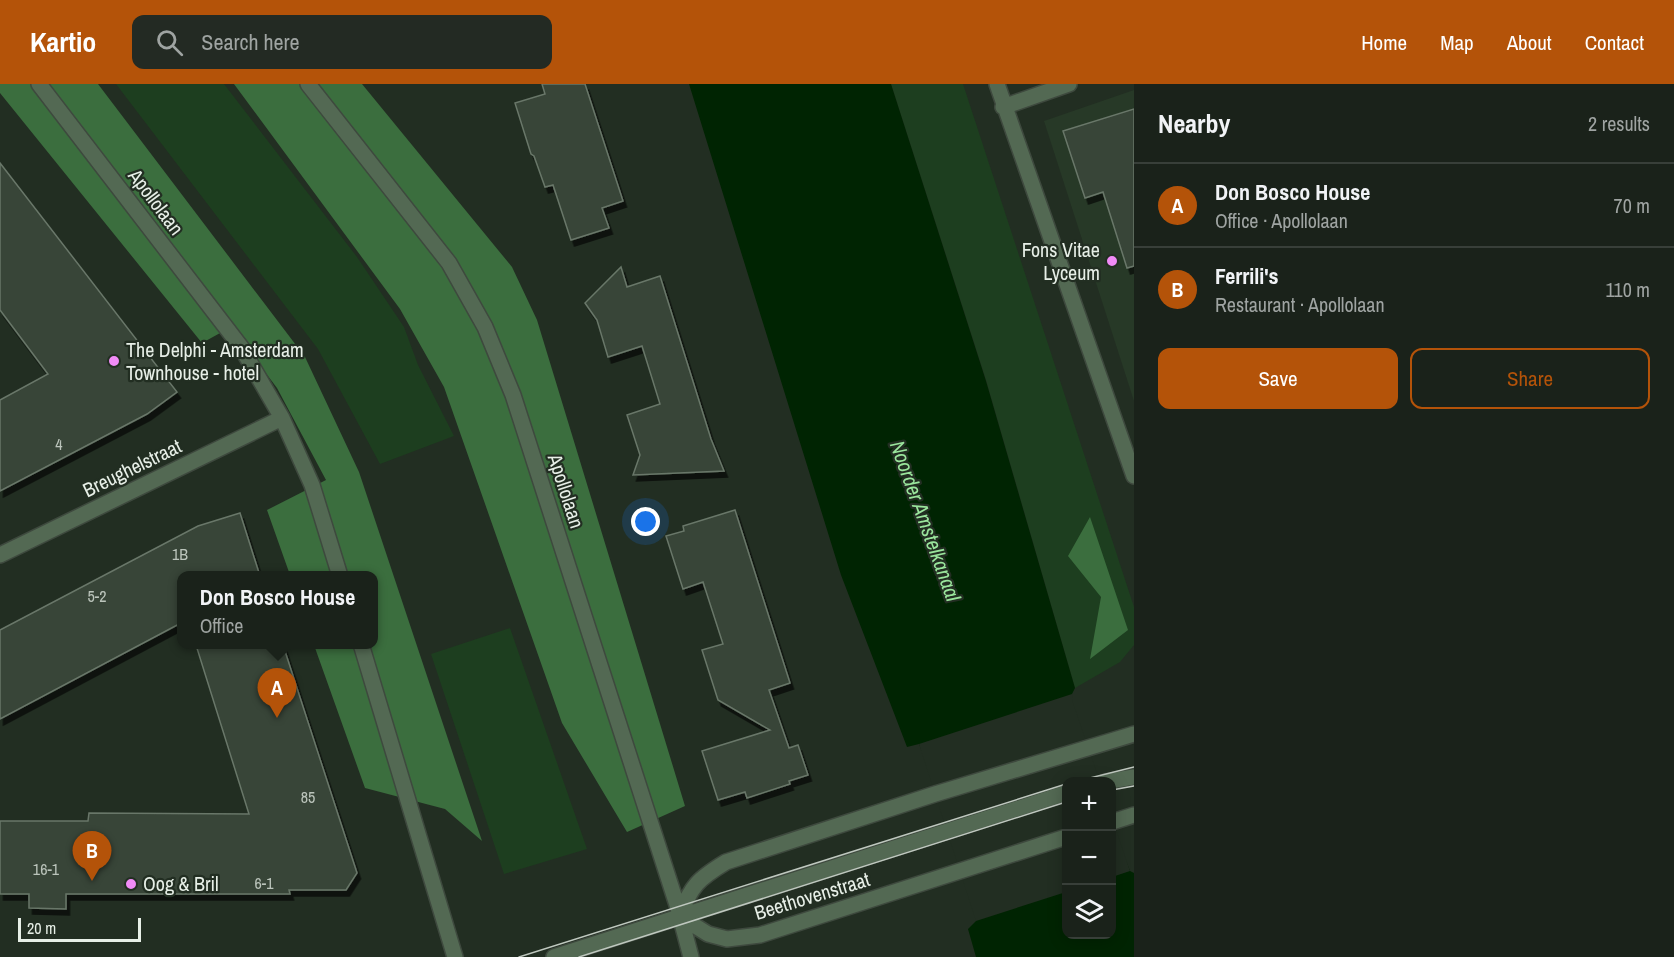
<!DOCTYPE html>
<meta charset="utf-8">
<style>
:root{--surface:#1a221a;--page:#232a23;--text:#f1f3f6;--muted:#9fa4a2;--line:#383f39;--accent:#b45309}
body{margin:0;font-family:"Archivo Narrow",sans-serif;background:var(--page);color:var(--text)}
.controls{position:absolute;right:18px;bottom:18px;display:grid;overflow:hidden;border-radius:12px;box-shadow:0 3px 15px #0003}
.controls button{width:54px;height:54px;display:grid;place-items:center;padding:0;border:0;border-bottom:2px solid var(--line);background:var(--surface);color:var(--text);font:30px sans-serif}
.scale{position:absolute;left:18px;bottom:15px;width:123px;box-sizing:border-box;padding-left:6px;border:3px solid #e7efe7;border-top:0;font-size:16px;line-height:21px;white-space:nowrap;color:#e7efe7;-webkit-text-stroke:4px #222e22;paint-order:stroke}
.you{position:absolute;left:646px;top:438px;width:21px;height:21px;margin:-15px;border:4px solid #fff;border-radius:50%;background:#1a73e8;box-shadow:0 0 0 9px #1a73e833}
.badge{display:grid;place-items:center;width:39px;height:39px;border-radius:50%;background:var(--accent);color:#fff;font-size:20px;font-weight:700}
.pin{position:absolute;translate:-50% -50px;filter:drop-shadow(0 2px 3px #0008)}
.pin::after{content:'';position:absolute;top:32px;width:21px;height:18px;background:inherit;clip-path:polygon(0 0,100% 0,50% 100%)}
.popup{position:absolute;left:177px;top:487px;width:201px;height:78px;box-sizing:border-box;display:grid;place-content:center;border-radius:12px;background:var(--surface);filter:drop-shadow(0 2px 4px #0005);font-size:20px;white-space:nowrap;color:var(--muted)}
.popup b{font-size:22px;color:var(--text)}
.popup::after{content:'';position:absolute;left:50%;top:100%;margin-left:-12px;border:12px solid transparent;border-top-color:var(--surface)}
.list{margin:0;padding:0;list-style:none}
h2{display:flex;justify-content:space-between;align-items:center;height:78px;margin:0;padding:0 24px;font-size:26px}
h2 small{font-size:20px;font-weight:400;color:var(--muted)}
.list li{display:grid;grid-template-columns:39px 1fr auto;gap:18px;align-items:center;box-sizing:border-box;height:84px;padding:0 24px;border-top:2px solid var(--line)}
.list b{display:block;font-size:22px;white-space:nowrap}
.list p{margin:0;font-size:20px;white-space:nowrap;color:var(--muted)}
.list em{font-size:20px;font-style:normal;color:var(--muted)}
.actions{display:flex;gap:12px;padding:18px 24px}
.actions a{flex:1;padding:14px 0;border:2px solid var(--accent);border-radius:12px;text-align:center;font-size:21px;color:var(--accent)}
.actions .main{background:var(--accent);color:#fff}
.icon{flex:none;width:33px;height:33px;fill:none;stroke:currentColor;stroke-width:2;stroke-linecap:round;stroke-linejoin:round}
.map{position:relative;flex:none;width:1134px;height:873px;overflow:hidden}
header{display:flex;align-items:center;gap:36px;box-sizing:border-box;height:84px;padding:0 30px;background:var(--accent);color:#fff}
header strong{font-size:28px}
nav{display:flex;gap:33px;margin-inline-start:auto;font-size:21px}
.search{width:420px;height:54px;background:var(--page);display:flex;align-items:center;gap:15px;box-sizing:border-box;padding:0 21px;border-radius:12px;color:var(--muted);font-size:22px}
main{display:flex}
aside{flex:1;background:var(--surface)}
.map>svg:first-child{display:block}
</style>
<header>
<strong>Kartio</strong>
<div class="search"><svg class="icon" aria-label="search" viewBox="0 0 24 24"><circle cx="10" cy="10" r="6"/><path d="M15 15l6 6"/></svg>Search here</div>
<nav><a>Home</a><a>Map</a><a>About</a><a>Contact</a></nav>
</header>
<main>
<div class="map">
<svg width="1134" height="873" viewBox="0 0 1134 873">
<defs>
<filter id="shadow"><feDropShadow dx="3.5" dy="6" stdDeviation="0" flood-color="#0009"/></filter>
</defs>
<rect width="100%" height="100%" fill="#222e22"/>
<!-- built -->
<path fill="#273927" d="M1134 6V317L1044 37Z"/>
<!-- green -->
<path fill="#1d3e1f" d="M116 0H224L357 173 404 243 418 281 454 352 380 380 318 265Z
M891 0H963L1134 523V561L1120 578 1075 604 986 296Z
M510 544 587 765 504 790 431 570Z"/>
<!-- forest -->
<path fill="#3b6e3e" d="M0 0H98L305 273 359 388 482 757 445 725 365 704 314 561 373 560V492L290 491 267 426 326 396 277 304 231 243 202 259 0 9Z
M234 0H362L512 183 537 236 685 722 627 748 562 639 444 303 400 225Z
M1090 433 1128 546 1090 575 1101 513 1068 472Z"/>
<!-- water -->
<path fill="#002402" d="M689 0H891L986 297 1075 604 1072 610 1066 698V850H1112V742L1130 787 1134 789V873H976L968 845 976 837 977 833 935 698 919 660 907 663 841 491Z"/>
<!-- pier -->
<path fill="#222e22" d="M1072 610 1073 619 1100 698H1066V808L976 837 919 660Z
M1112 739 1114 740 1130 787 1112 793Z"/>
<!-- building -->
<path fill="#374437" stroke="#697769" stroke-width="1.5" filter="url(#shadow)" d="M542 0H585L623 117 602 124 609 144 571 156 553 101 545 103 534 72 531 70 515 19 545 10Z
M1134 25V182L1127 184 1103 108 1085 114 1063 47Z
M0 79 177 308 147 330 0 407V316L48 290 0 226Z
M621 183 627 203 660 192 711 355 724 387 633 391 640 371 627 331 660 320 642 262 608 273 597 236 585 219Z
M735 426 790 599 769 606 789 664 798 661 808 691 789 697 790 700 747 714 745 708 718 716 702 667 770 646 718 616 702 566 723 560 703 498 683 505 666 452 684 447 683 442Z
M240 429 260 492H181V539L0 635V546L198 442Z
M196 561H283L357 789 346 806H289L290 810H66V825L29 824V810H0V737H88L89 729 249 730Z"/>
<g fill="none" stroke-linecap="round" stroke-linejoin="round">
<!-- minor casing -->
<g stroke="#3e493e" stroke-width="18">
<path id="minor" d="M39 0 241 263 282 334 312 401 340 492
M308 0 449 179 485 243 513 311 678 824 691 873
M997 0 1134 392
M1003 23 1069 0
M0 471 282 334
M361 560 455 873
M1105 698 1134 693
M1112 738 1134 731
M679 832C692 801 698 795 726 778L935 710 1134 650
M679 832 708 850 727 855 760 851 1066 753
M554 873 1066 709"/>
</g>
<!-- minor -->
<use href="#minor" stroke="#536953" stroke-width="15"/>
<!-- tram -->
<path stroke="#bfc8bf" stroke-width="1.5" d="M1074 698 1134 683
M1112 706 1134 702
M519 873 1066 700
M579 873 1066 718"/>
</g>
<!-- markers -->
<g fill="#f08bf6" stroke="#222e22" stroke-width="2">
<circle cx="1112" cy="177" r="6"/>
<circle cx="114" cy="277" r="6"/>
<circle cx="131" cy="800" r="6"/>
</g>
<g text-anchor="middle" stroke-width="4.5" stroke-linejoin="round" paint-order="stroke">
<!-- number labels -->
<g font-size="16" fill="#bbc4bb">
<text x="59" y="366">4</text>
<text x="180" y="476">1B</text>
<text x="97" y="518">5-2</text>
<text x="308" y="719">85</text>
<text x="46" y="791">16-1</text>
<text x="264" y="805">6-1</text>
</g>
<!-- street labels -->
<g font-size="20" fill="#e7efe7" stroke="#222e22">
<text transform="translate(156 118) rotate(53)" y="7">Apollolaan</text>
<text transform="translate(132 384) rotate(-26)" y="7">Breughelstraat</text>
<text transform="translate(566 407) rotate(72)" y="7">Apollolaan</text>
<text transform="translate(812 812) rotate(-17)" y="7">Beethovenstraat</text>
</g>
<!-- poi labels -->
<g font-size="20" fill="#e7efe7" stroke="#222e22" text-anchor="start">
<text x="1100" y="173" text-anchor="end">Fons Vitae<tspan x="1100" dy="23">Lyceum</tspan></text>
<text x="126" y="273">The Delphi - Amsterdam<tspan x="126" dy="23">Townhouse - hotel</tspan></text>
<text x="143" y="807">Oog &amp; Bril</text>
</g>
<!-- water labels -->
<g font-size="21" font-style="italic" fill="#9ae59c" stroke="#222e22">
<text transform="translate(925 437) rotate(70)" y="7">Noorder Amstelkanaal</text>
</g>
</g>
</svg>
<div class="controls">
<button>+</button>
<button>−</button>
<button><svg class="icon" aria-label="layers" viewBox="0 0 24 24"><path d="M12 4l9 5-9 5-9-5zM3 14l9 5 9-5"/></svg></button>
</div>
<div class="scale">20 m</div>
<div class="you"></div>
<div class="pin badge" style="left:277px;top:634px">A</div>
<div class="popup"><b>Don Bosco House</b>Office</div>
<div class="pin badge" style="left:92px;top:797px">B</div>
</div>
<aside>
<h2>Nearby<small>2 results</small></h2>
<ul class="list">
<li><span class="badge">A</span><div><b>Don Bosco House</b><p>Office · Apollolaan</p></div><em>70 m</em></li>
<li><span class="badge">B</span><div><b>Ferrili's</b><p>Restaurant · Apollolaan</p></div><em>110 m</em></li>
</ul>
<div class="actions"><a class="main">Save</a><a>Share</a></div>
</aside>
</main>
